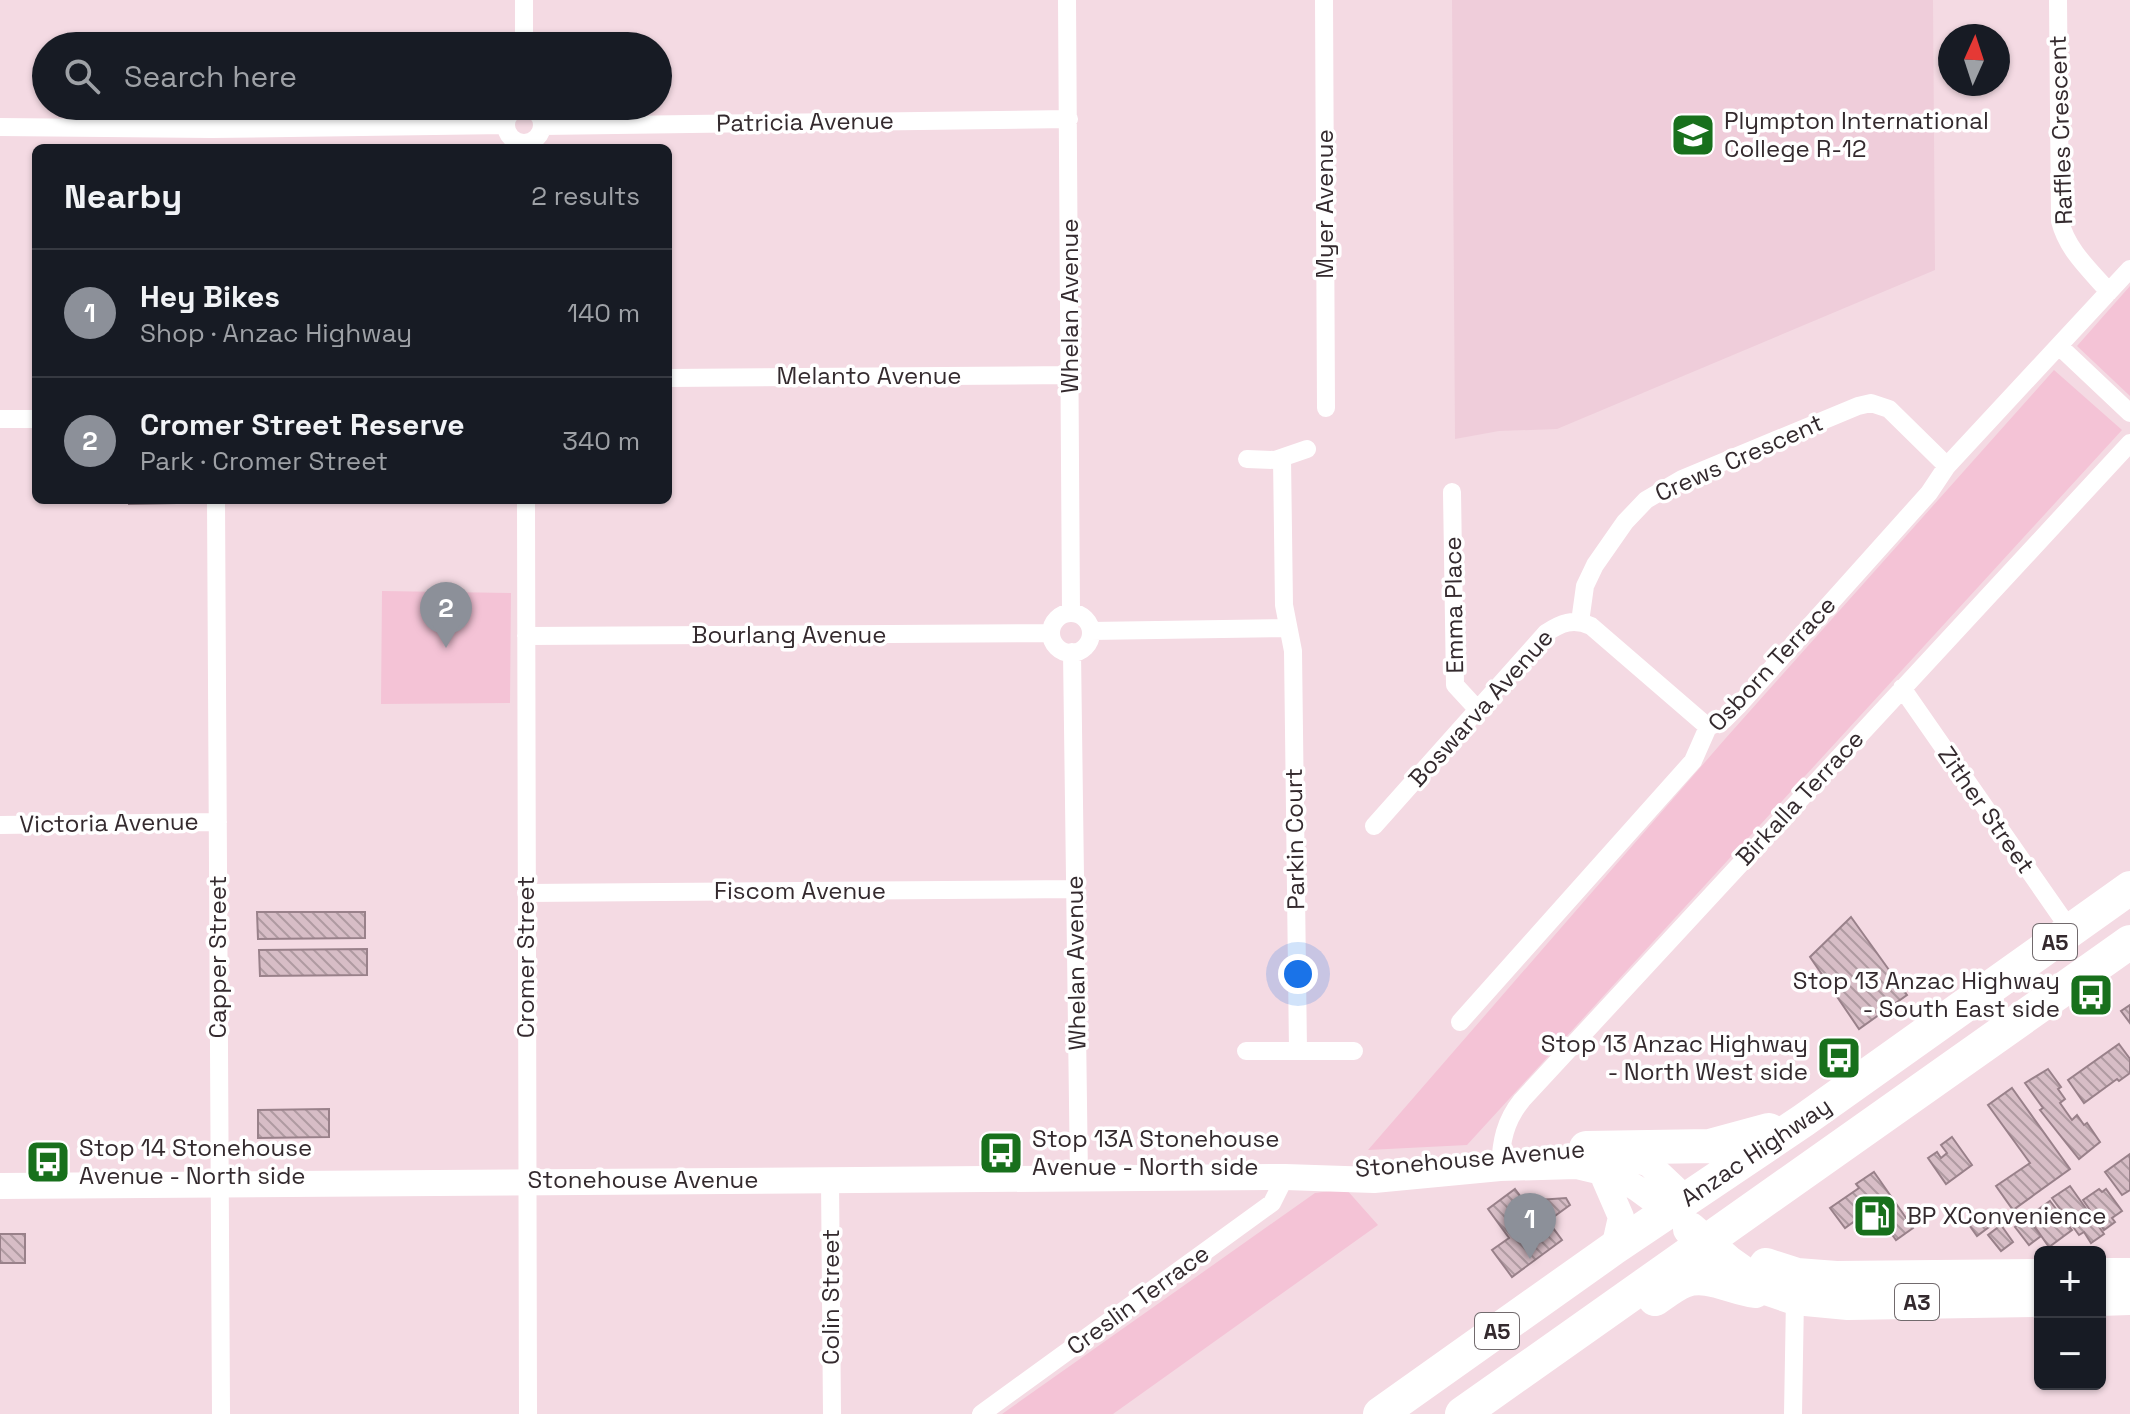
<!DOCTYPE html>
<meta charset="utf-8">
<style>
:root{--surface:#171b24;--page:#20242c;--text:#f1f3f6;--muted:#9ea1a6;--line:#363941;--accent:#8c9099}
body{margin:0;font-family:"Space Grotesk",sans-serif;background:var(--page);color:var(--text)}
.controls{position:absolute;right:24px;bottom:24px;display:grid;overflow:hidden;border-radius:12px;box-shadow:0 2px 6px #0004}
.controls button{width:72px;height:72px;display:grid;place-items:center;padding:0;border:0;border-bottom:2px solid var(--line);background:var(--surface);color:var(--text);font:40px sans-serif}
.compass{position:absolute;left:1938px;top:24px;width:72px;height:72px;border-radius:50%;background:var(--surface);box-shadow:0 2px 6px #0004;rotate:3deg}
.you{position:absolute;left:1298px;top:974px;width:28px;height:28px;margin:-20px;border:6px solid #fff;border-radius:50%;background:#1a73e8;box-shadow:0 0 0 12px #1a73e833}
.badge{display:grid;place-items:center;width:52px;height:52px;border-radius:50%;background:var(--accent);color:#fff;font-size:26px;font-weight:700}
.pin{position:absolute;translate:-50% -66px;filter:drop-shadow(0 2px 4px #0008)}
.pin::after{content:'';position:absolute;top:42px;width:28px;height:24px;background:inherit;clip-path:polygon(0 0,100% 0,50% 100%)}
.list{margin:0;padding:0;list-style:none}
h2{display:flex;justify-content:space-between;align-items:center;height:104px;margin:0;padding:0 32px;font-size:34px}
h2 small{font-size:26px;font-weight:400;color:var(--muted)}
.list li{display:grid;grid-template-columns:52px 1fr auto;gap:24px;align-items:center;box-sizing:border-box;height:128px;padding:0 32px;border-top:2px solid var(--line)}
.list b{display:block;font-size:30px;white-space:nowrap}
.list p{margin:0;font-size:26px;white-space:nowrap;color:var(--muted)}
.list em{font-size:26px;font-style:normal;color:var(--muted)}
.icon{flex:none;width:44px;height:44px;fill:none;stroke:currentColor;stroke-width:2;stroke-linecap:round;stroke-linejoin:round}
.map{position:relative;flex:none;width:2130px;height:1414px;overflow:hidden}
.search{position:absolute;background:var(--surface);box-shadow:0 2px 6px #0004;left:32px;top:32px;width:640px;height:88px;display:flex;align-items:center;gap:20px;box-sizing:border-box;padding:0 28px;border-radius:44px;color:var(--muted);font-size:30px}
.panel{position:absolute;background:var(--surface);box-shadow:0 2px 6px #0004;left:32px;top:144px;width:640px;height:360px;border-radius:12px}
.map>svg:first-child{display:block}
</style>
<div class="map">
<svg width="2130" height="1414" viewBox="0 0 2130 1414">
<defs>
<pattern id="building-back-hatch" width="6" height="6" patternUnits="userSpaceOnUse" patternTransform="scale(2)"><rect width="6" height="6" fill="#d7bdc6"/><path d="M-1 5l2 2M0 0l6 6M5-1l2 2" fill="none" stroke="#af9aa1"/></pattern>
</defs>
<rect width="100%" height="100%" fill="#f4dae3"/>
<!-- built -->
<path fill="#efcdda" d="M1452 0H1933L1935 270 1557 429 1499 431 1455 439Z"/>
<!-- park -->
<path fill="#f4c3d6" d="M2130 286V396L2077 346Z
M2054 370 2122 430 1467 1145 1368 1150 1725 739Z
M382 591 511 593 510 703 381 704Z
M1346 1189 1378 1225 1113 1414H1002L1315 1193Z"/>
<!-- building -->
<path fill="url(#building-back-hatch)" stroke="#99818a" stroke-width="2" d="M129 500H176V503L129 504Z
M257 912H365V938L258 939Z
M1851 917 1907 995 1859 1029 1810 957Z
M367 949V975L260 976 259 950Z
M2130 1005V1023L2121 1011Z
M2119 1044 2130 1059V1073L2119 1081 2117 1079 2084 1103 2068 1080Z
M2048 1069 2061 1087 2058 1089 2065 1099 2060 1103 2072 1120 2077 1115 2084 1125 2087 1123 2100 1142 2079 1159 2040 1110 2043 1108 2025 1083Z
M2012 1088 2070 1169 2013 1210 1996 1186 2030 1163 1988 1105Z
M329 1109V1137L258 1138V1110Z
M1952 1137 1972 1165 1946 1184 1928 1158 1937 1152 1941 1158 1947 1153 1941 1145Z
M2130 1154V1190L2122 1195 2105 1172Z
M1874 1172 1913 1228 1896 1240 1873 1208 1845 1228 1830 1208 1859 1188 1856 1184Z
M2070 1186 2104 1234 2091 1243 2084 1232 2079 1235 2052 1198Z
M1515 1189 1524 1201 1566 1198 1570 1205 1548 1221 1562 1240 1512 1277 1492 1250 1509 1238 1488 1209Z
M2099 1189 2102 1192 2106 1189 2122 1211 2112 1218 2115 1222 2104 1230 2083 1200Z
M2050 1201 2072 1230 2049 1247 2028 1217Z
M1979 1213 1989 1227 1977 1236 1967 1222Z
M2027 1218 2041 1236 2029 1245 2015 1227Z
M2001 1225 2013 1242 2001 1251 1988 1235Z
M0 1234H25V1263H0Z"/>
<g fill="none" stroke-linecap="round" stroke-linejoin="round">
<!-- street -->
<path stroke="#fff" stroke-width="18" d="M1067 0 1071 613
M1324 0 1326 408
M2058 0 2060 221C2067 250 2090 270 2109 292
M524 46V0
M506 125a18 18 0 1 1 36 0a18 18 0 1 1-36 0Z
M542 126 1069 119
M0 127 212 129 506 125
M2059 346 2130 413
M668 378 1070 375
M0 419H36
M1282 458 1284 605 1293 651 1298 1051H1354
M1247 459 1275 460 1307 449
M1452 492 1455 685 1478 710
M216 500 221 1414
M526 500 528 1414
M1051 633a20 20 0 1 1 40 0a20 20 0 1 1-40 0Z
M1580 622 1585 586 1595 565 1625 522 1646 500 1682 479 1858 406 1871 403 1889 409 1947 466
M1091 631 1288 628
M526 636 1051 633
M1072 652 1079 1178
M1902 688 2071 931
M0 825 218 822
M1374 826 1546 633C1561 623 1573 618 1591 626L1708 727
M526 893 1074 889
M1460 1022 1693 761 1708 727 1724 720 1738 706 1929 493 1947 466 2130 269
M1246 1051H1298
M1500 1168C1501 1141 1505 1121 1522 1100L2130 443
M830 1179 832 1414
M981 1414 1272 1203 1285 1177
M1793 1414 1795 1298"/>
<!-- secondary -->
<path stroke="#fff" stroke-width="26" d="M1615 1152 1649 1164 1686 1199
M1601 1171 1621 1217 1614 1248
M0 1186 1285 1177 1374 1180 1500 1168 1577 1166 1615 1175 1638 1189 1668 1211"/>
<!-- highway -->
<path stroke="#fff" stroke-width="34" d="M1586 1148 1710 1146 1769 1130
M1690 1229 1729 1263 1763 1287 1795 1298 1848 1303 2040 1300
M1766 1265 1797 1275 1836 1278 2040 1276
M2100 1275H2130
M1655 1299C1664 1293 1674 1285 1684 1281 1706 1272 1732 1288 1755 1291
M2100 1299 2130 1298
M1380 1414 1614 1248 1804 1120 2130 888
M1462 1414 2130 942"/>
</g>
<!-- icons -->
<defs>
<g id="school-square" transform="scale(2.3)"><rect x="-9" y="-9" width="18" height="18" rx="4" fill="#18701c" stroke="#fff"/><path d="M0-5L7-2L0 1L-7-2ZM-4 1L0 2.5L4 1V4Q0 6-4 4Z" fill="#fff"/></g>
<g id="bus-square" transform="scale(2.3)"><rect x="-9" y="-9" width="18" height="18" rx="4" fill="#18701c" stroke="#fff"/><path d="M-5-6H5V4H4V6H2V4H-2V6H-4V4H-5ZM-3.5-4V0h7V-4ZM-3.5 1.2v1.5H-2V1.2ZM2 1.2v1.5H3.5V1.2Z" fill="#fff"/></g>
<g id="fuel-square" transform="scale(2.3)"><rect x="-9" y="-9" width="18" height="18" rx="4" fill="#18701c" stroke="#fff"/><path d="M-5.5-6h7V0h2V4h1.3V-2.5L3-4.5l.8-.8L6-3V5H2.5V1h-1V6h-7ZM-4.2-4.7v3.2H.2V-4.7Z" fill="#fff"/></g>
</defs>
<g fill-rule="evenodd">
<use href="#school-square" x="1693" y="135"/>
<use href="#bus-square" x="2091" y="995"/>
<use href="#bus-square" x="1839" y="1058"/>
<use href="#bus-square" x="1001" y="1153"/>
<use href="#bus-square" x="48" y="1162"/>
<use href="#fuel-square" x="1875" y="1216"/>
</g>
<g text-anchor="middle" stroke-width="7" stroke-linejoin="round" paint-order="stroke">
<!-- shield labels -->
<g fill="#fff" stroke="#716a6d" stroke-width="2">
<rect x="2033" y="924" width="44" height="36" rx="6"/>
<rect x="1895" y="1284" width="44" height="36" rx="6"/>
<rect x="1475" y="1313" width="44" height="36" rx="6"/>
</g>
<g font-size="22" font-weight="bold" fill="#342a2e">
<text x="2055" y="950">A5</text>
<text x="1917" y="1310">A3</text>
<text x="1497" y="1339">A5</text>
</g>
<!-- poi labels -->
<g font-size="24" fill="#342a2e" stroke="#fff" text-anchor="start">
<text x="1724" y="129">Plympton International<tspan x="1724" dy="28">College R-12</tspan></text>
<text x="2060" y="989" text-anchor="end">Stop 13 Anzac Highway<tspan x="2060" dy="28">- South East side</tspan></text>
<text x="1808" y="1052" text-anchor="end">Stop 13 Anzac Highway<tspan x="1808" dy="28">- North West side</tspan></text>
<text x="1032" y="1147">Stop 13A Stonehouse<tspan x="1032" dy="28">Avenue - North side</tspan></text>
<text x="79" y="1156">Stop 14 Stonehouse<tspan x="79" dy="28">Avenue - North side</tspan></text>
<text x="1906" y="1224">BP XConvenience</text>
</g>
<!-- street labels -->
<g font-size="24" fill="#342a2e" stroke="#fff">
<text transform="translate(805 122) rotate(-1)" y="8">Patricia Avenue</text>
<text transform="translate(2061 130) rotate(-92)" y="8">Raffles Crescent</text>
<text transform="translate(1325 204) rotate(-90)" y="8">Myer Avenue</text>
<text transform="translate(1070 306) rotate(-90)" y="8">Whelan Avenue</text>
<text x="869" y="384">Melanto Avenue</text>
<text transform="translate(1739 458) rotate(-24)" y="8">Crews Crescent</text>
<text transform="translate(1454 605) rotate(-91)" y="8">Emma Place</text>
<text x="789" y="643">Bourlang Avenue</text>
<text transform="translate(1772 664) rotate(-47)" y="8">Osborn Terrace</text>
<text transform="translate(1481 708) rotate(-48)" y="8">Boswarva Avenue</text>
<text transform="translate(1800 798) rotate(-47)" y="8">Birkalla Terrace</text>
<text transform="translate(1986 810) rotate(55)" y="8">Zither Street</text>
<text transform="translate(109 823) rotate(-1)" y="8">Victoria Avenue</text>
<text transform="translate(1295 839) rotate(-91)" y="8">Parkin Court</text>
<text x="800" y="899">Fiscom Avenue</text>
<text transform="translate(218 957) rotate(-90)" y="8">Capper Street</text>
<text transform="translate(526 957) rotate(-90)" y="8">Cromer Street</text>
<text transform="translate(1076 963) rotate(-91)" y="8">Whelan Avenue</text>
<text transform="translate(1756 1152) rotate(-34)" y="8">Anzac Highway</text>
<text transform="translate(1470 1159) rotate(-5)" y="8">Stonehouse Avenue</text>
<text x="643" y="1188">Stonehouse Avenue</text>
<text transform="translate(831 1297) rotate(-90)" y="8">Colin Street</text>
<text transform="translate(1138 1300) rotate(-36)" y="8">Creslin Terrace</text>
</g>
</g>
</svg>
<div class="controls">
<button>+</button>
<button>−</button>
</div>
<svg class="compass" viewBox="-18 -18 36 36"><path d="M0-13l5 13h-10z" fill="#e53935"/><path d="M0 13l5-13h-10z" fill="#9ea1a6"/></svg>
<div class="you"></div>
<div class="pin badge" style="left:1530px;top:1259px">1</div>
<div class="pin badge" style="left:446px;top:648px">2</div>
<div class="search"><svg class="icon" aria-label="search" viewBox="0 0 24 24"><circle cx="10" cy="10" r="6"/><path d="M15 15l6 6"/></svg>Search here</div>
<section class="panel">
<h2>Nearby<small>2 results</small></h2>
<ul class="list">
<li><span class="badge">1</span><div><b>Hey Bikes</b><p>Shop · Anzac Highway</p></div><em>140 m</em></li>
<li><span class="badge">2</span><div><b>Cromer Street Reserve</b><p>Park · Cromer Street</p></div><em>340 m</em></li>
</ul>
</section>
</div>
